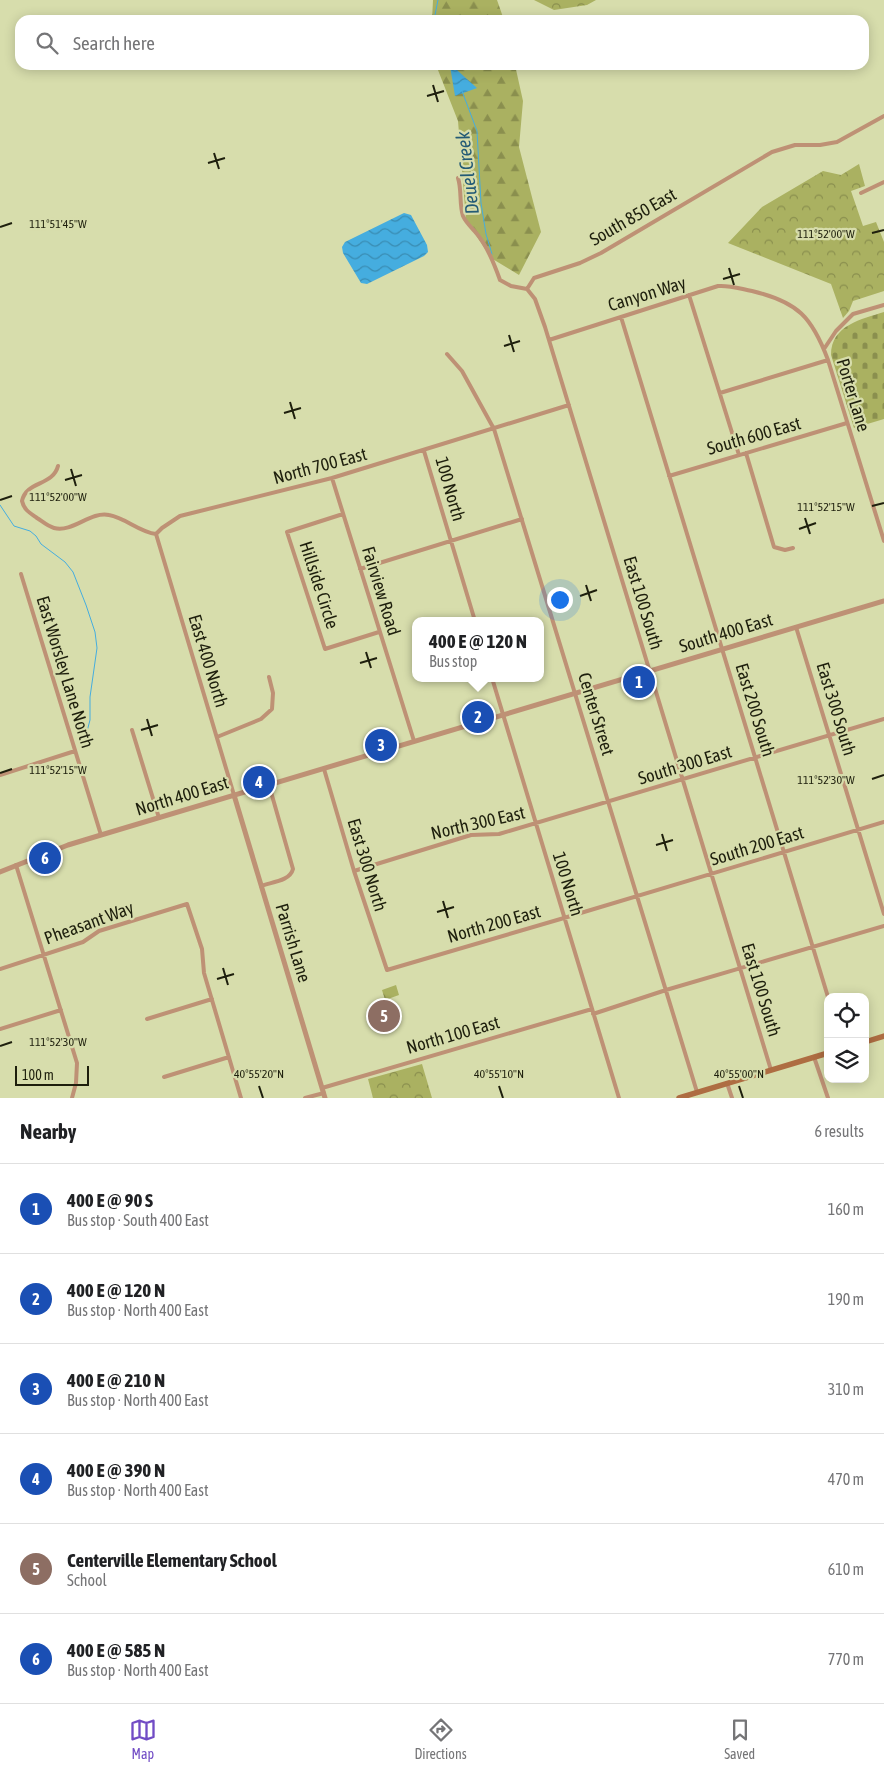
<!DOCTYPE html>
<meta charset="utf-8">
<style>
:root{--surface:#fff;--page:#f2f2f2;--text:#202124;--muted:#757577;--line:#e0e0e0;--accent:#714cc5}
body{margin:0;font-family:"Asap Condensed",sans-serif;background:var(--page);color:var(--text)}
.controls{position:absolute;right:15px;bottom:15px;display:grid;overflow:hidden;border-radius:10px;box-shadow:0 2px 12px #0003}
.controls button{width:45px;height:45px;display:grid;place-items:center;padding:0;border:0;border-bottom:1px solid var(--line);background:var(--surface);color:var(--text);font:25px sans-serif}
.scale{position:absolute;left:15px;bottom:12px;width:74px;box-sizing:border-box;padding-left:5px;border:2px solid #1e1f0d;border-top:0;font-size:14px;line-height:18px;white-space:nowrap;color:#1e1f0d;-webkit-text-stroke:4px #d7ddac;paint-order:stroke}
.you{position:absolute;left:559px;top:599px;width:18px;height:18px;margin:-12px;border:4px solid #fff;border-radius:50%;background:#1a73e8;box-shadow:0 0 0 8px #1a73e833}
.badge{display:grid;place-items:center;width:32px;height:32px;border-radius:50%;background:var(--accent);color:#fff;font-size:16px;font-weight:700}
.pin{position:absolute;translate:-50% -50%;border:2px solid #fff;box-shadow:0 1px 5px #0006}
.popup{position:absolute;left:412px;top:617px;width:132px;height:65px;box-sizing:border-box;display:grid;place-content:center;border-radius:10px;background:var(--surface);filter:drop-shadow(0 1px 4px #0005);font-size:16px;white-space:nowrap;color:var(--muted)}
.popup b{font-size:19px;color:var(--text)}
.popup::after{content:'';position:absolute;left:50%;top:100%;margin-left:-10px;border:10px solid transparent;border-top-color:var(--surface)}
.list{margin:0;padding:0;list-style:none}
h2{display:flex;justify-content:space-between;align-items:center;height:65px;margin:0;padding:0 20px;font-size:21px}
h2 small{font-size:16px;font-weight:400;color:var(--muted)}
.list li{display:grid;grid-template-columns:32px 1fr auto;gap:15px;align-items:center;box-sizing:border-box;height:90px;padding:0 20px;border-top:1px solid var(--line)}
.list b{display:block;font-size:19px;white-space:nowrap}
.list p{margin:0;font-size:16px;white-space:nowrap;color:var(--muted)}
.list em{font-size:16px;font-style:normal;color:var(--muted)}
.icon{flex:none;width:28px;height:28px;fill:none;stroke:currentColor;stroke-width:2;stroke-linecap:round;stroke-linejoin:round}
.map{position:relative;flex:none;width:884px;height:1098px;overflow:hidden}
.search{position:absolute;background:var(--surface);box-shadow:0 2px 12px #0003;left:15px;right:15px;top:15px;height:55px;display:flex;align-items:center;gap:12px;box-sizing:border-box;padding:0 18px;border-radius:15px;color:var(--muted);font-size:19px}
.sheet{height:605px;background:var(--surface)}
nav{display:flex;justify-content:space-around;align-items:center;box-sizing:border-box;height:70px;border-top:1px solid var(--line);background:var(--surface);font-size:14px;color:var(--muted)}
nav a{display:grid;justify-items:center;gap:2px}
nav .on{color:var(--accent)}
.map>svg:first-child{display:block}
</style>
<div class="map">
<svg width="884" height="1098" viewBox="0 0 884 1098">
<defs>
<pattern id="forest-firs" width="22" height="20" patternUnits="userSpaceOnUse" patternTransform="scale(1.25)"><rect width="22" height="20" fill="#aab161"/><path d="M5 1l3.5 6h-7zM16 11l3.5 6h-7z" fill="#8a8f4e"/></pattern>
<pattern id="cemetery-stones" width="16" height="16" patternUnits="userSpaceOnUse" patternTransform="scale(1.25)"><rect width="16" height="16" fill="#aab161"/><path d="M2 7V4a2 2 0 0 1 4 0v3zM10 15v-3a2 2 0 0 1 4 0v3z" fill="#8a8f4e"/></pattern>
<pattern id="park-crowns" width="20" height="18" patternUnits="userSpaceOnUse" patternTransform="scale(1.25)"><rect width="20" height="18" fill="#aab161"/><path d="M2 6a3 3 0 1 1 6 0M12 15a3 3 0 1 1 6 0" fill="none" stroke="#8a8f4e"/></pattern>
<pattern id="water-waves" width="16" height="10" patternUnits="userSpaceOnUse" patternTransform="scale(1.25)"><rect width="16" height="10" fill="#45addf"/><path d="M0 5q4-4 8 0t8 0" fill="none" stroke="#398cb3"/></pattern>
</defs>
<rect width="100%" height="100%" fill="#d7ddac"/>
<!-- forest -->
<path fill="url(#forest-firs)" d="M433 0H497L504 20H432Z
M436 65H515L523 101 519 147 541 232 519 275 491 258 466 220 458 121Z"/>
<!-- cemetery -->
<path fill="url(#cemetery-stones)" d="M884 312V419L854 428 831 355C831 325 862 319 884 312Z"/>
<!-- park -->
<path fill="url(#park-crowns)" d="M534 0H596L587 5 554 10Z
M859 164 865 186 851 191 863 226 876 222 884 242V291L853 301 849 311 843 318 831 284 728 243 762 207 823 171 841 175Z
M396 985 399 995 385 1000 382 990Z
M422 1064 432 1098H373L368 1079Z"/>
<!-- water -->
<path fill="url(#water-waves)" d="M454 65 458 71 477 88 455 96 450 66Z
M404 213 411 215 427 245 428 252 424 256 367 284 361 283 343 253 342 247 345 242Z"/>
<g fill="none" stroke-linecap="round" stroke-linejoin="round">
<!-- stream -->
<path stroke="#45addf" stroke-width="1" d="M434 20 438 0
M462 91 477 131 481 203 486 234 492 254
M0 505 14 526 30 531 36 536 41 544 65 562 73 572 86 605 95 632 97 648 90 697V720L85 739"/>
<!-- minor -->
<path stroke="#be9175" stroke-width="4" d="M458 178C462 190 459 204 463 216 467 225 475 230 480 238 489 250 495 266 500 280L511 286 527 289
M861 193 884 182
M527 289 535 299 545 327 771 1070
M527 289 534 278 580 263 601 253 772 152 795 145H820L837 142 884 116
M689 295 739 455
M621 317 828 997
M549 340 718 286C730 285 741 289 752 291 798 302 812 317 828 360L884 541
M824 349 836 331 853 314 884 305
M447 354 462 371 494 429 697 1092
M720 393 828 360
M424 451 475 621
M746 453 774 547 785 550 793 548
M58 466C53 486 26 481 22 501 24 510 30 513 37 518 42 521 47 526 54 528 73 533 90 511 109 515 126 518 139 532 156 534
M669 476 847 423
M332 478 414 741
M343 514 287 532 325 649 379 632
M156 534 162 528 180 516 332 478 569 405
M156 534 234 795
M360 569 522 519
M21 574 101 835
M796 627 884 914
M492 678 619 1098
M132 730 159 818
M217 737 261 719 272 709 273 693 269 677
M324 769 354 871 387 970 564 918 884 822
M0 775 75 751
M16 865 77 1063 76 1083 72 1098
M354 871 471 835 499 834 884 719
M261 886C272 882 290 881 293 869L269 785
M0 969 83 942 99 931 187 904 202 949 204 973 241 1098
M593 1014 666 990 884 926
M147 1019 212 999
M0 1029 61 1010
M814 1057 828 1098
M164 1077 229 1057
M727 1083 732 1098
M322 1088 592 1009
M305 1098 324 1093"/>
<!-- tertiary -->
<path stroke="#be9175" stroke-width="5" d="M234 795 325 1098
M0 872 68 845 101 835 884 601"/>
<!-- secondary -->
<path stroke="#ae6d42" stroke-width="5.5" d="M865 1042 884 1036
M679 1098 828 1053"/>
</g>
<!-- ticks -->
<path fill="none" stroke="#1e1f0d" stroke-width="2" d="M433 85 438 102M427 96 444 91M214 153 219 169M208 163 225 158M0 227 12 223M872 233 884 230M729 268 734 285M723 279 740 274M509 335 514 352M504 346 520 341M290 402 295 419M284 413 301 408M71 469 76 486M65 480 82 475M0 500 12 496M872 506 884 503M805 518 810 534M799 529 816 523M586 585 591 601M580 596 597 590M366 652 371 668M360 663 377 658M147 719 152 736M141 730 158 725M0 773 12 769M872 779 884 775M662 834 667 851M656 845 673 840M443 901 448 918M437 912 454 907M223 968 228 985M217 979 234 974M0 1046 12 1042M259 1086 263 1098M499 1086 503 1098M739 1086 743 1098"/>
<g text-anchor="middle" stroke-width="4.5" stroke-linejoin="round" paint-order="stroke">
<!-- street labels -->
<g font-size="18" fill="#1e1f0d" stroke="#d7ddac">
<text transform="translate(633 217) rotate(-30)" y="6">South 850 East</text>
<text transform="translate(647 294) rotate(-17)" y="6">Canyon Way</text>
<text transform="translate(853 395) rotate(73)" y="6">Porter Lane</text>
<text transform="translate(754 436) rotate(-16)" y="6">South 600 East</text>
<text transform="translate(320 466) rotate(-15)" y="6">North 700 East</text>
<text transform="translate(450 489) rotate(74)" y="6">100 North</text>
<text transform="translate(319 585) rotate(72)" y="6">Hillside Circle</text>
<text transform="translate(381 591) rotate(73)" y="6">Fairview Road</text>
<text transform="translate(643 603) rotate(73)" y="6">East 100 South</text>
<text transform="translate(726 633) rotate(-17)" y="6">South 400 East</text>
<text transform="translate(208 661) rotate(73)" y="6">East 400 North</text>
<text transform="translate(65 672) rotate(73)" y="6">East Worsley Lane North</text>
<text transform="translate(836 709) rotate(73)" y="6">East 300 South</text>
<text transform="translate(755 710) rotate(73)" y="6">East 200 South</text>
<text transform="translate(596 714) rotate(73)" y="6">Center Street</text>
<text transform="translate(685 765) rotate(-17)" y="6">South 300 East</text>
<text transform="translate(182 796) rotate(-17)" y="6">North 400 East</text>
<text transform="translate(478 823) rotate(-13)" y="6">North 300 East</text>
<text transform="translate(757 846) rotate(-17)" y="6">South 200 East</text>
<text transform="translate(367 865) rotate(73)" y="6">East 300 North</text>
<text transform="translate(568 884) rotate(73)" y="6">100 North</text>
<text transform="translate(89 923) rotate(-20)" y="6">Pheasant Way</text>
<text transform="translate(494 924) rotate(-16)" y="6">North 200 East</text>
<text transform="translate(293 943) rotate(73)" y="6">Parrish Lane</text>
<text transform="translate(761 990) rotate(73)" y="6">East 100 South</text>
<text transform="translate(453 1035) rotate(-16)" y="6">North 100 East</text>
</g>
<!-- water labels -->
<g font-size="19" font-style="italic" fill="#245b75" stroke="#d7ddac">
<text transform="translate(467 173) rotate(-97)" y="7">Deuel Creek</text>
</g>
</g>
<g font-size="12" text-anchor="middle" fill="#1e1f0d" stroke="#d7ddac" stroke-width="4.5" stroke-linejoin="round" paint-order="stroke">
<text x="58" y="228">111°51'45"W</text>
<text x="826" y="238">111°52'00"W</text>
<text x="58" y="501">111°52'00"W</text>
<text x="826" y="511">111°52'15"W</text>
<text x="58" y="774">111°52'15"W</text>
<text x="826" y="784">111°52'30"W</text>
<text x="58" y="1046">111°52'30"W</text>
<text x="259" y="1078">40°55'20"N</text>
<text x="499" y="1078">40°55'10"N</text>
<text x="739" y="1078">40°55'00"N</text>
</g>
</svg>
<div class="controls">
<button><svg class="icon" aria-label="locate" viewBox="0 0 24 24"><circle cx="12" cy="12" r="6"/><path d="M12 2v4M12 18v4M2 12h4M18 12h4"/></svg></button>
<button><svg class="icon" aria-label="layers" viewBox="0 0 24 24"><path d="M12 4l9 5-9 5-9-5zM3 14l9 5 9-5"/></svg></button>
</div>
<div class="scale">100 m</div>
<div class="you"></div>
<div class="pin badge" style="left:639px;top:682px;background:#1a4fb4">1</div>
<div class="pin badge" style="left:478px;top:717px;background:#1a4fb4">2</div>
<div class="popup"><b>400 E @ 120 N</b>Bus stop</div>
<div class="pin badge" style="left:381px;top:745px;background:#1a4fb4">3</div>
<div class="pin badge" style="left:259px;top:782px;background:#1a4fb4">4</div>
<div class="pin badge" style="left:384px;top:1016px;background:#8d6e63">5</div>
<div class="pin badge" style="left:45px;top:858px;background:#1a4fb4">6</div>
<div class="search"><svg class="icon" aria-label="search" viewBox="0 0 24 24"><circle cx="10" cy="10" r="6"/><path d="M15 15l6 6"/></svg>Search here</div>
</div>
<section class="sheet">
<h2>Nearby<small>6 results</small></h2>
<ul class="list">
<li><span class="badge" style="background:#1a4fb4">1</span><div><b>400 E @ 90 S</b><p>Bus stop · South 400 East</p></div><em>160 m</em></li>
<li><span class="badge" style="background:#1a4fb4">2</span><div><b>400 E @ 120 N</b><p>Bus stop · North 400 East</p></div><em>190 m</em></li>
<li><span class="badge" style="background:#1a4fb4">3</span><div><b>400 E @ 210 N</b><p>Bus stop · North 400 East</p></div><em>310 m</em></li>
<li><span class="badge" style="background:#1a4fb4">4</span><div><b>400 E @ 390 N</b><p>Bus stop · North 400 East</p></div><em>470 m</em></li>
<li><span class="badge" style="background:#8d6e63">5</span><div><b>Centerville Elementary School</b><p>School</p></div><em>610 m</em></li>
<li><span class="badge" style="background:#1a4fb4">6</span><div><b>400 E @ 585 N</b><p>Bus stop · North 400 East</p></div><em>770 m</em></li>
</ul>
</section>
<nav>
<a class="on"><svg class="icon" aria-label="map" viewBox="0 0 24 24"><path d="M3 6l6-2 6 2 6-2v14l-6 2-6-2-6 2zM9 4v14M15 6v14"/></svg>Map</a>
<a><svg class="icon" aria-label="directions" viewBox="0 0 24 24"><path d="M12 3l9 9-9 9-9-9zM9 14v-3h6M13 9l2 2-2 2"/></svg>Directions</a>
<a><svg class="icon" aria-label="saved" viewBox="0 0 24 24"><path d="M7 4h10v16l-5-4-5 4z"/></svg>Saved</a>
</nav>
